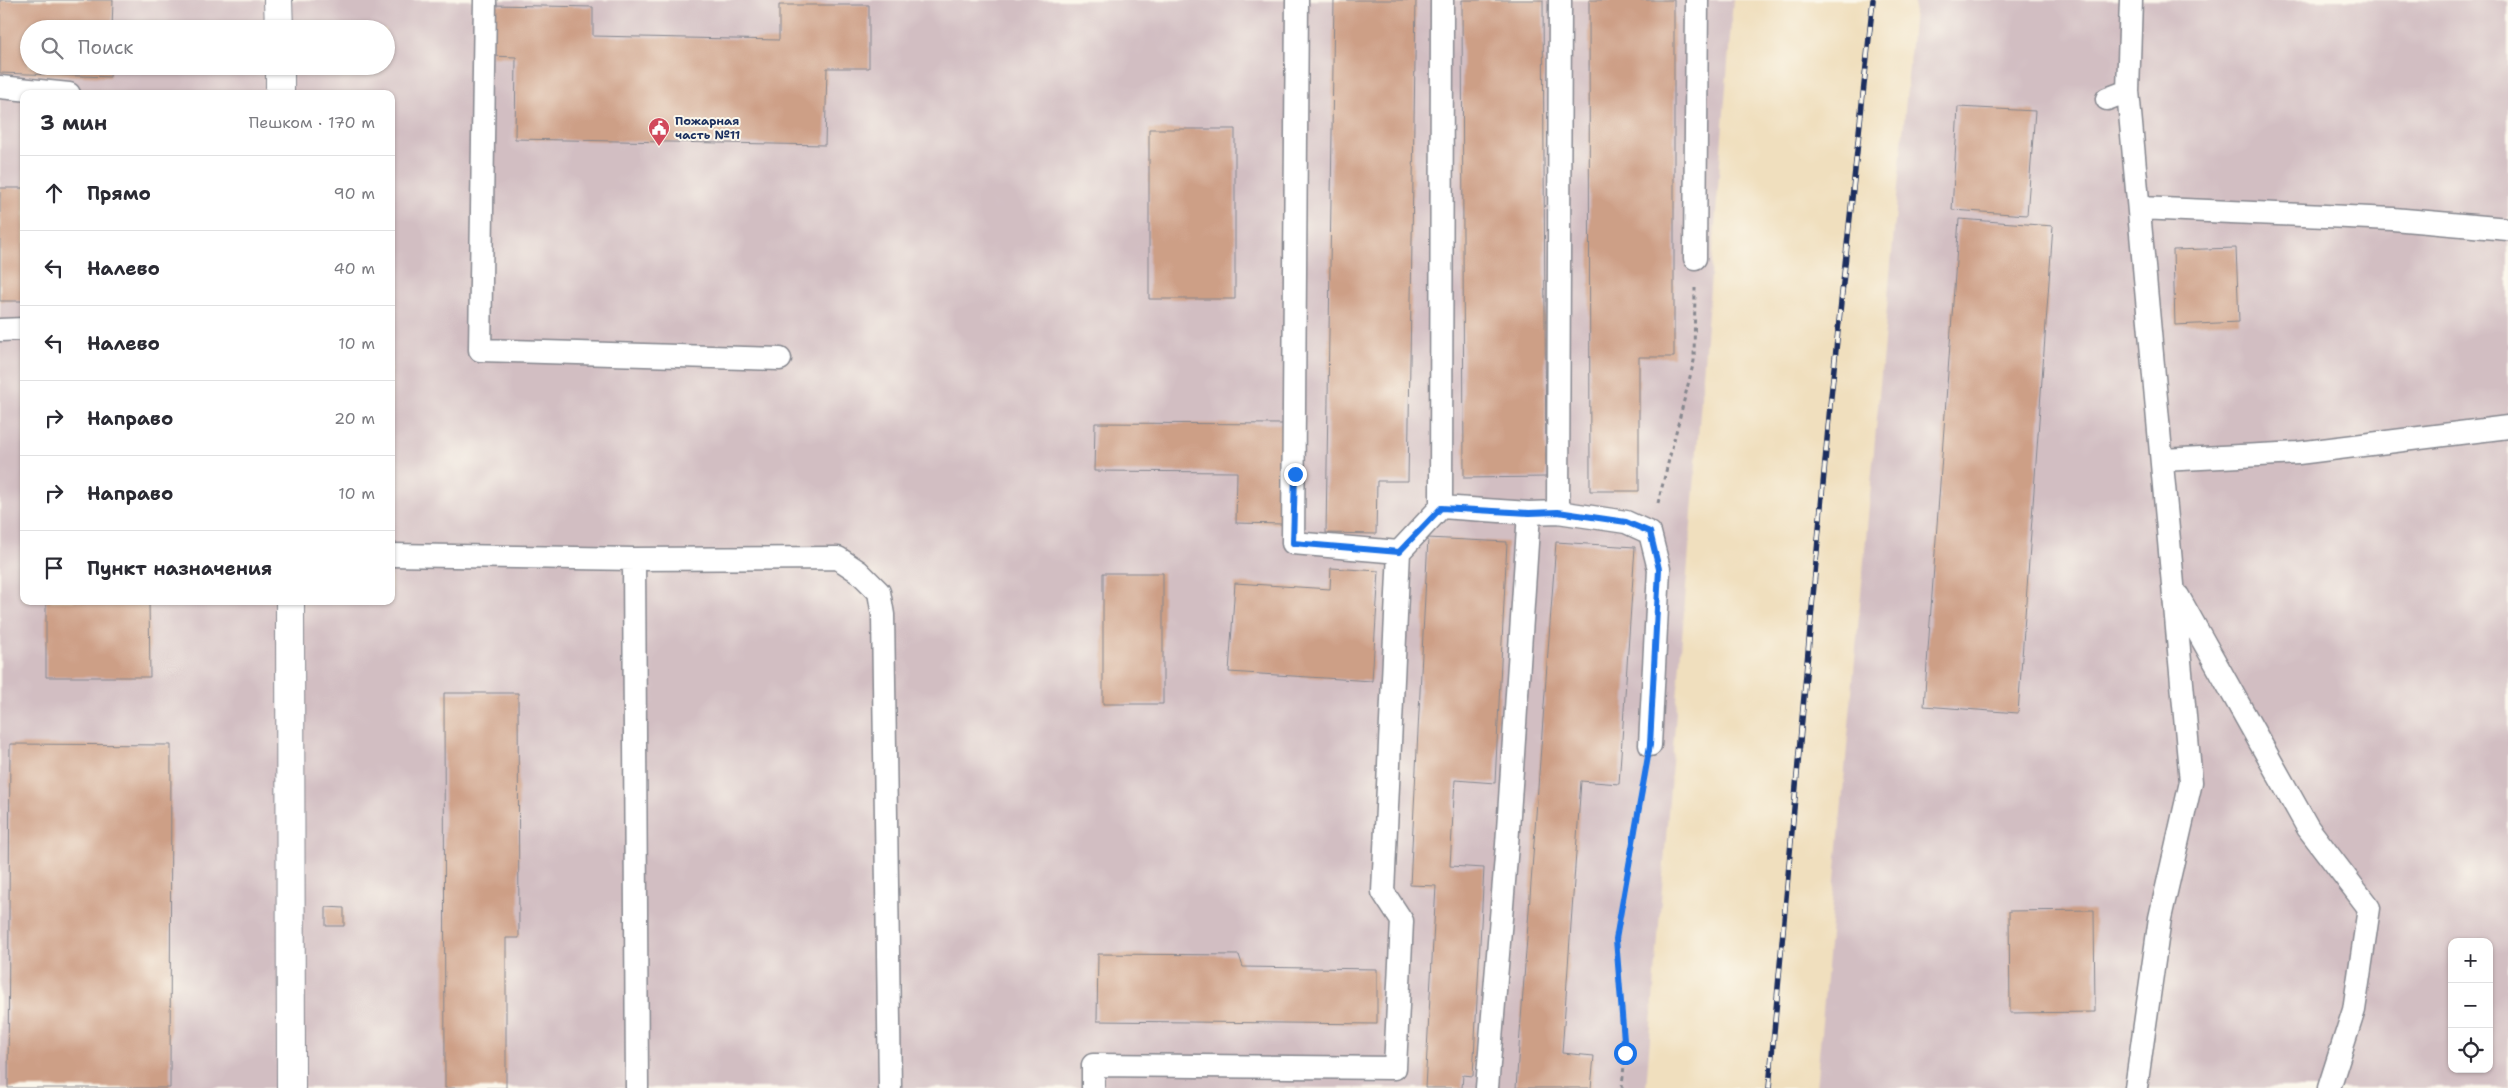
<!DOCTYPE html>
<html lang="ru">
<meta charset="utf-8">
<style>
:root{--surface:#fff;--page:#f2f2f3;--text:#2b2b33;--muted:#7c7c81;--line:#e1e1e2}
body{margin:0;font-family:"Shantell Sans",sans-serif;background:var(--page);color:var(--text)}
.controls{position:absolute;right:15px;bottom:15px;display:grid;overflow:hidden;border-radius:10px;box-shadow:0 1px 4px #0004}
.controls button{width:45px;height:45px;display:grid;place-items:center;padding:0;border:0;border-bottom:1px solid var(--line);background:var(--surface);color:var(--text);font:25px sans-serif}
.stop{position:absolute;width:15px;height:15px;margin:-11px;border:4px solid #1a73e8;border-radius:50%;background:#fff}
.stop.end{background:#1a73e8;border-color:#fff;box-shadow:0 1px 5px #0008}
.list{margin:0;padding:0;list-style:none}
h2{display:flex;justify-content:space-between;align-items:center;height:65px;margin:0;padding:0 20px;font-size:21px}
h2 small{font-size:16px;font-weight:400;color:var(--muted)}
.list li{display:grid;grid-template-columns:32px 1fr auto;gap:15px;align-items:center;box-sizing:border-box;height:75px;padding:0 20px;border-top:1px solid var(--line)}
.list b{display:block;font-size:19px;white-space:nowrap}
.list em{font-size:16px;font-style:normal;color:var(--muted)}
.icon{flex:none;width:28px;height:28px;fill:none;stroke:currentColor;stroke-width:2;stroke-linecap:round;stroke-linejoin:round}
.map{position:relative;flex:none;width:2508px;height:1088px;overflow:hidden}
.search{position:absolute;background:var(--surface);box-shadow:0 1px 4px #0004;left:20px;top:20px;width:375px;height:55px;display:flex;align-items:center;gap:12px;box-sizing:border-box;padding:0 18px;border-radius:28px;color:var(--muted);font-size:19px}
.panel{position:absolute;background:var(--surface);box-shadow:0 1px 4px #0004;left:20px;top:90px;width:375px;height:515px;border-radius:10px}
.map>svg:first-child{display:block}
</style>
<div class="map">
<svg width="2508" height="1088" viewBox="0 0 2508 1088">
<rect width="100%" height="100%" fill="#fbf7ec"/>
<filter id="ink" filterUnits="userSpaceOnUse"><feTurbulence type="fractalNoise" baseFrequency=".02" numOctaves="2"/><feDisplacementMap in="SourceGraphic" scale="10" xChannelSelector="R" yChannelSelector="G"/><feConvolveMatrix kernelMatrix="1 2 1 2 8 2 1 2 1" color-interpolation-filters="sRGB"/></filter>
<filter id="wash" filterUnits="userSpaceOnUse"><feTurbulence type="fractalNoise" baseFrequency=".0096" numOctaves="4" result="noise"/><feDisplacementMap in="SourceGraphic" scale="20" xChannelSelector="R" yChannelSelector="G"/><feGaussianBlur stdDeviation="1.12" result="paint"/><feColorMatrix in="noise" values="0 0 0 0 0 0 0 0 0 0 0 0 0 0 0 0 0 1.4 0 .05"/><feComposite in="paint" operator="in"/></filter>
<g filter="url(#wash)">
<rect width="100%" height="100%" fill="#f0dfbe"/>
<!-- industrial -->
<path fill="#d2bec2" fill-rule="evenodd" d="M0 0H1733L1646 1088H0ZM29 29H386V66H29ZM24 94H391V601H24Z
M1915 0H2508V1088H1816ZM2452 942H2489V1069H2452Z"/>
<g id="blocks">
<!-- building -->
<path fill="#cd9f86" d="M0 0H113L112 29H29V66H111L110 77 0 73Z
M1334 0H1416L1408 481H1377L1376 534 1326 533Z
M1462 0H1543L1546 477 1464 478Z
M1589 0H1674V357H1639V491H1590Z
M492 5 593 7V36L779 40V5H869V68H827L825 145 515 139 516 57 492 56Z
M1958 107 2035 111 2027 215 1952 210Z
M1149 129H1235V299H1149Z
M0 188H24V301H0Z
M1959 219 2053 226 2018 713 1924 706Z
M2236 248 2239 322 2175 325 2173 250Z
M1095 423 1284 424 1283 524 1236 523 1237 472 1094 471Z
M1428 538 1507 542 1495 783 1455 780 1450 866 1484 868 1473 1076 1463 1075 1462 1088H1425L1436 886 1410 885Z
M1556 542 1635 547 1619 784 1581 781 1562 1053 1594 1056 1591 1088H1516Z
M1331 568 1379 571 1372 681 1229 672 1235 583 1330 589Z
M1103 573H1163V704H1103Z
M46 601H149L150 677H46Z
M444 693H518L519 938H506V1088H445Z
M10 744 171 745 170 1088H8Z
M326 907 344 908V926H326Z
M2094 910 2095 1012 2010 1013 2009 911Z
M1098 954 1239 955 1243 967 1377 969V1024L1097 1021Z"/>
</g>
</g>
<g filter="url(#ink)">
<use href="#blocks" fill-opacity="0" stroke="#86878e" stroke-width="1"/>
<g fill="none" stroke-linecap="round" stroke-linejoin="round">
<!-- lane casing -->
<g stroke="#86878e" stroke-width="25">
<path id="lane" d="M485 0 480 350 780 359
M1297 0 1293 543 1399 552 1441 507 1529 513 1558 512 1626 522 1650 533 1659 569 1650 745
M2131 0 2128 91 2191 782 2160 918 2136 1088
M0 87 69 94
M2107 99 2128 91
M2139 208 2393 219 2508 229
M1695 258 1697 0
M0 330 24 329
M2162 460 2298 453 2508 427
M1441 507 1442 0
M1558 512 1560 0
M391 555 634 559 838 558 859 572 879 592 883 615 890 1088
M634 559 637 1088
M2178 596 2308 828 2369 908 2354 1010 2329 1088
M1093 1088V1065L1395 1068 1402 921 1383 892 1399 552
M1487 1088 1507 845 1529 513"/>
</g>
<!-- street casing -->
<g stroke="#86878e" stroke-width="30">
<path id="street" d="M278 0 279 29
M280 66V94
M290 601 291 1088"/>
</g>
<!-- path -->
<path stroke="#86878e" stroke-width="3" stroke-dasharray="4 4" stroke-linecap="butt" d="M1658 503 1694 361 1695 288
M1622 1088 1625 1053 1616 939 1645 775"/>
<!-- lane -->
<use href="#lane" stroke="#fff" stroke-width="22"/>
<!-- street -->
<use href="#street" stroke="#fff" stroke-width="28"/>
<!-- rail casing -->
<g stroke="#1b2f5e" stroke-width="5.5">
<path id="rail" d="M1769 1088 1830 406 1873 0"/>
</g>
<!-- rail -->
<use href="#rail" stroke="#fbf7ec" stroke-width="4" stroke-dasharray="11" stroke-linecap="butt"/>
</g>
</g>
<g fill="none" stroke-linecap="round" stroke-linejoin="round" filter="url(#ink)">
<!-- route -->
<path stroke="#1a73e8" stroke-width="6" d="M1295 474 1293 543 1399 552 1441 508 1529 513 1558 512 1626 522 1650 532 1659 569 1650 745 1616 939 1625 1053"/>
</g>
<!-- icons -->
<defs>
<g id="civic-pin" transform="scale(1.125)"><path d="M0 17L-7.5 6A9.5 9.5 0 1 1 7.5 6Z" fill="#d1495b" stroke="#fbf7ec"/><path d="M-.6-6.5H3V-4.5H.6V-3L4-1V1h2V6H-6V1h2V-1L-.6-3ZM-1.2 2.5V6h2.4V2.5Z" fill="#fff"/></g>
</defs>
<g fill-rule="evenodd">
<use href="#civic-pin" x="659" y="128"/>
</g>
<g text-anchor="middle" stroke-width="4" stroke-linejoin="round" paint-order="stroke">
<!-- poi labels -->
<g font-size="12" font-weight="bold" fill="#1b2f5e" stroke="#fbf7ec" text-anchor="start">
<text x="675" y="125">Пожарная<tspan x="675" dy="14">часть №11</tspan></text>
</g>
</g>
</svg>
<div class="controls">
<button>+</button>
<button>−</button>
<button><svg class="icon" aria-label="locate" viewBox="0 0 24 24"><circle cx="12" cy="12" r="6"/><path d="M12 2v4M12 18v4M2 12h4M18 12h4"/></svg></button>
</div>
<div class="stop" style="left:1625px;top:1053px"></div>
<div class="stop end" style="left:1295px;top:474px"></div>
<div class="search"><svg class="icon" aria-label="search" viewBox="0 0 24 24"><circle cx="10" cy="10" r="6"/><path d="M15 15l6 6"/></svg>Поиск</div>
<section class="panel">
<h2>3 мин<small>Пешком · 170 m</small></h2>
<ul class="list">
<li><svg class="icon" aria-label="ahead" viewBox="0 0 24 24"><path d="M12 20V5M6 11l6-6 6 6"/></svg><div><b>Прямо</b></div><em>90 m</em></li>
<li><svg class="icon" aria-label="left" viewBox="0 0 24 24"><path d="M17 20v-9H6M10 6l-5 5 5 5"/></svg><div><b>Налево</b></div><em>40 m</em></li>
<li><svg class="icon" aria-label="left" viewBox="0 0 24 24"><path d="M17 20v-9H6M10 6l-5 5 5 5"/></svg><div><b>Налево</b></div><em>10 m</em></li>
<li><svg class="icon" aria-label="right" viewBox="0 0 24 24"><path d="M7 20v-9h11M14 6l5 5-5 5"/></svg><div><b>Направо</b></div><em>20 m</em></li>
<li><svg class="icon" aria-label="right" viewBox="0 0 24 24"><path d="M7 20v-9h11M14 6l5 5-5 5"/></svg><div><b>Направо</b></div><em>10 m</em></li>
<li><svg class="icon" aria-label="arrive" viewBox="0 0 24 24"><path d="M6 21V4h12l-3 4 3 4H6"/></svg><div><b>Пункт назначения</b></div></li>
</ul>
</section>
</div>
